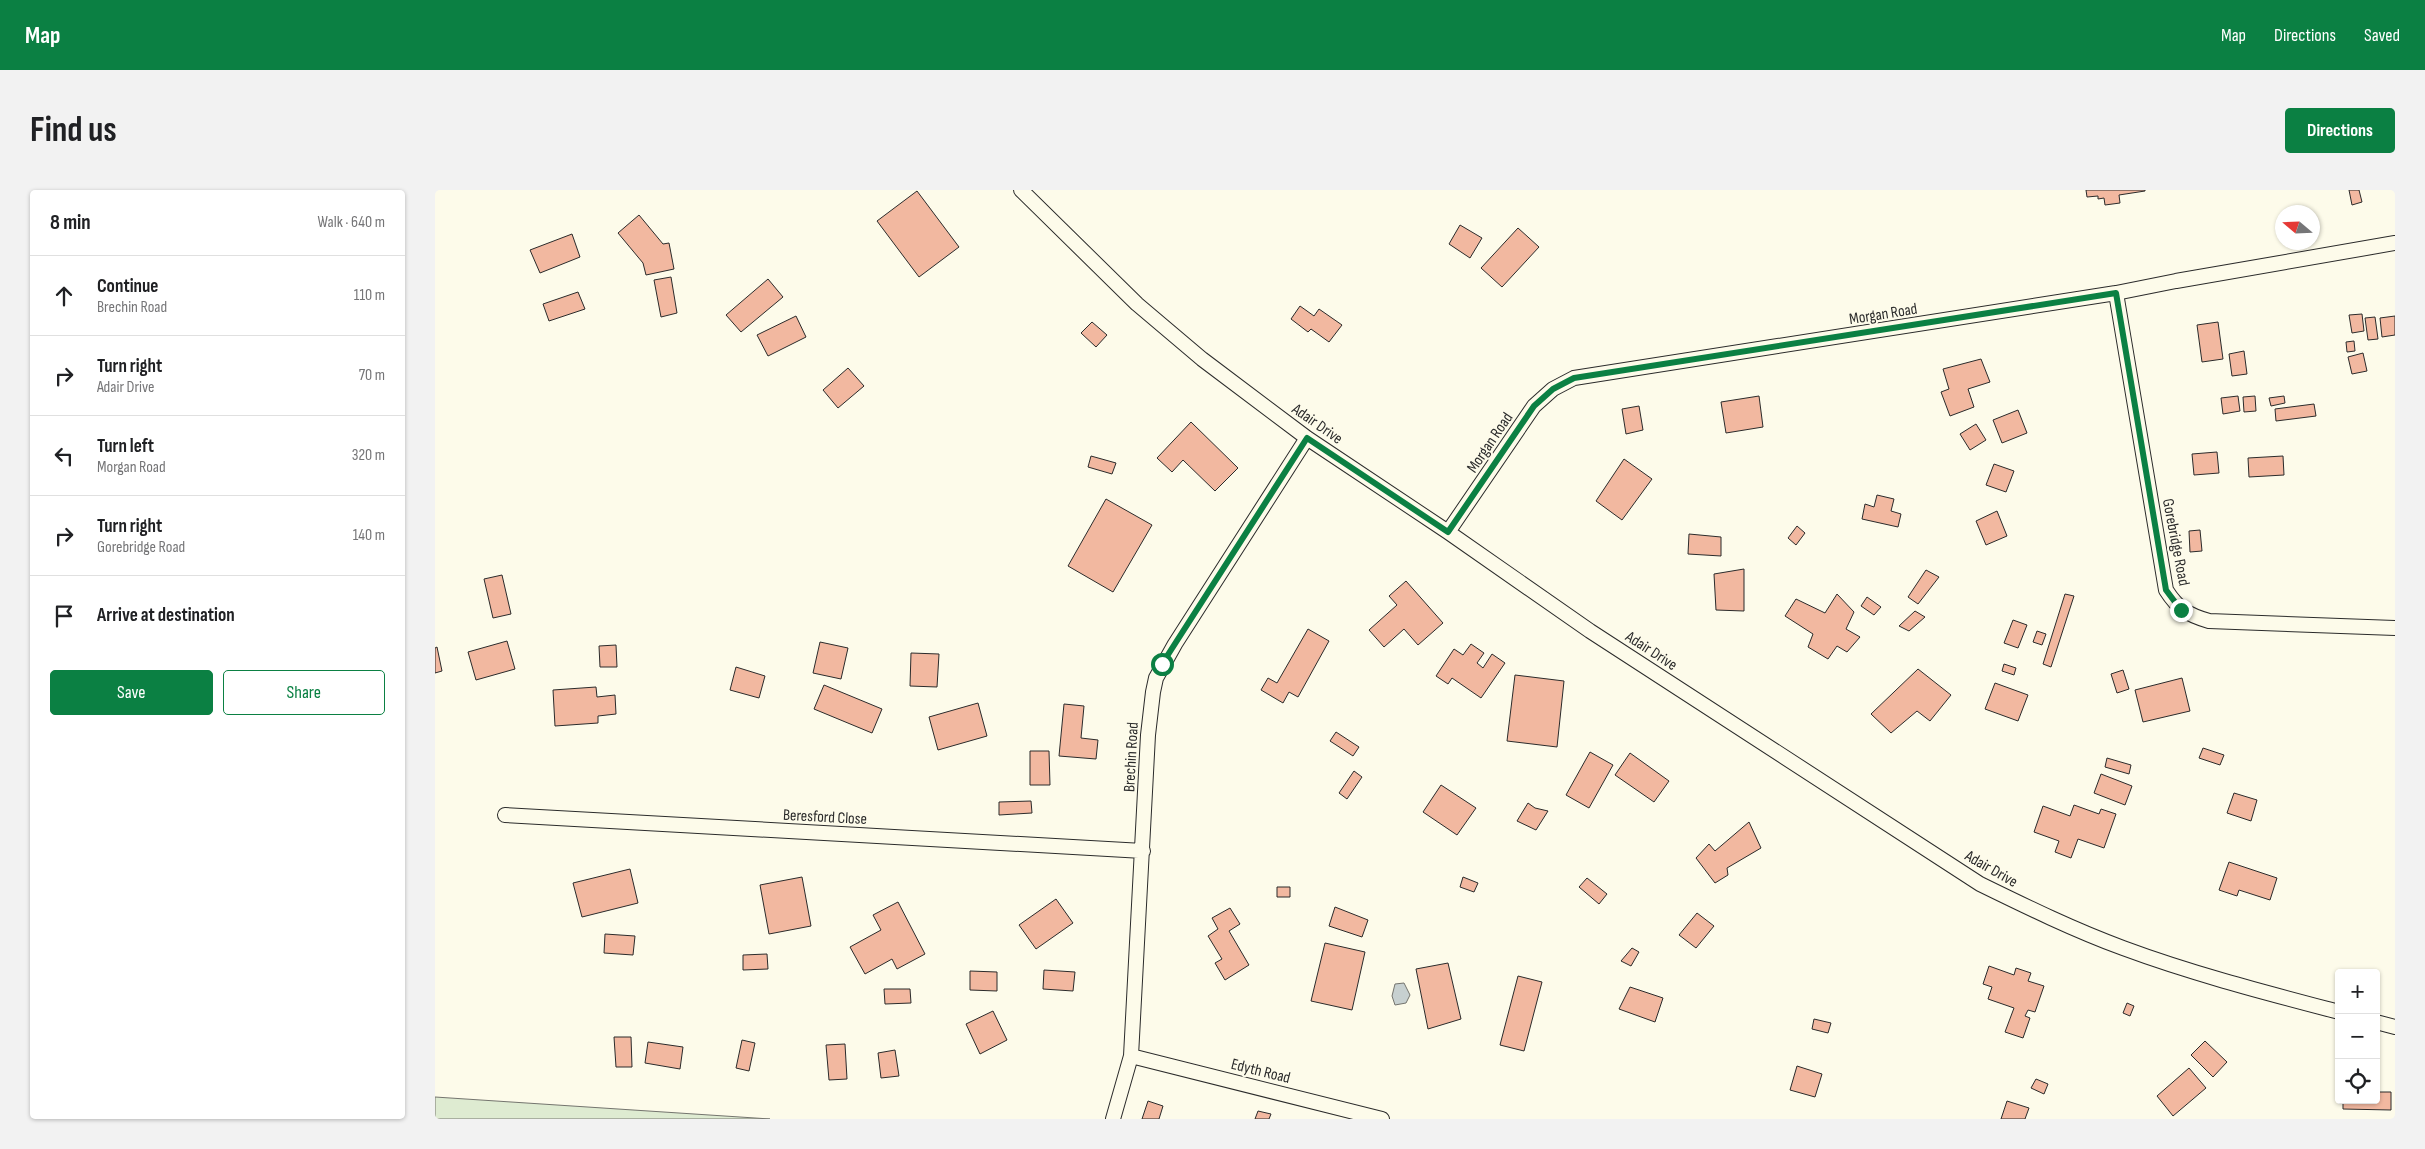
<!DOCTYPE html>
<meta charset="utf-8">
<style>
:root{--surface:#fff;--page:#f2f2f2;--text:#202124;--muted:#757577;--line:#e0e0e0;--accent:#0b8043}
body{margin:0;font-family:"Sofia Sans Condensed",sans-serif;background:var(--page);color:var(--text)}
.controls{position:absolute;right:15px;bottom:15px;display:grid;overflow:hidden;border-radius:5px;box-shadow:0 1px 4px #0004}
.controls button{width:45px;height:45px;display:grid;place-items:center;padding:0;border:0;border-bottom:1px solid var(--line);background:var(--surface);color:var(--text);font:25px sans-serif}
.compass{position:absolute;left:1840px;top:15px;width:45px;height:45px;border-radius:50%;background:var(--surface);box-shadow:0 1px 4px #0004;rotate:289deg}
.stop{position:absolute;width:15px;height:15px;margin:-11px;border:4px solid #0b8043;border-radius:50%;background:#fff}
.stop.end{background:#0b8043;border-color:#fff;box-shadow:0 1px 5px #0008}
.list{margin:0;padding:0;list-style:none}
h2{display:flex;justify-content:space-between;align-items:center;height:65px;margin:0;padding:0 20px;font-size:21px}
h2 small{font-size:16px;font-weight:400;color:var(--muted)}
.list li{display:grid;grid-template-columns:32px 1fr auto;gap:15px;align-items:center;box-sizing:border-box;height:80px;padding:0 20px;border-top:1px solid var(--line)}
.list b{display:block;font-size:19px;white-space:nowrap}
.list p{margin:0;font-size:16px;white-space:nowrap;color:var(--muted)}
.list em{font-size:16px;font-style:normal;color:var(--muted)}
.actions{display:flex;gap:10px;padding:15px 20px}
.actions a{flex:1;padding:11px 0;border:1px solid var(--accent);border-radius:5px;text-align:center;font-size:18px;color:var(--accent)}
.actions .main{background:var(--accent);color:#fff}
.icon{flex:none;width:28px;height:28px;fill:none;stroke:currentColor;stroke-width:2;stroke-linecap:round;stroke-linejoin:round}
.map{position:relative;flex:none;width:1960px;height:929px;overflow:hidden;border-radius:5px}
header{display:flex;align-items:center;gap:30px;box-sizing:border-box;height:70px;padding:0 25px;background:var(--accent);color:#fff}
header strong{font-size:24px}
nav{display:flex;gap:28px;margin-inline-start:auto;font-size:18px}
.intro{display:flex;align-items:center;justify-content:space-between;box-sizing:border-box;height:120px;padding:0 30px}
h1{margin:0;font-size:35px}
.button{padding:12px 22px;border-radius:5px;background:var(--accent);color:#fff;font-size:18px;font-weight:700}
main{display:flex;gap:30px;padding:0 30px}
aside{flex:1;background:var(--surface);border-radius:5px;box-shadow:0 1px 4px #0004}
.map>svg:first-child{display:block}
</style>
<header>
<strong>Map</strong>
<nav><a>Map</a><a>Directions</a><a>Saved</a></nav>
</header>
<div class="intro"><h1>Find us</h1><a class="button">Directions</a></div>
<main>
<aside>
<h2>8 min<small>Walk · 640 m</small></h2>
<ul class="list">
<li><svg class="icon" aria-label="ahead" viewBox="0 0 24 24"><path d="M12 20V5M6 11l6-6 6 6"/></svg><div><b>Continue</b><p>Brechin Road</p></div><em>110 m</em></li>
<li><svg class="icon" aria-label="right" viewBox="0 0 24 24"><path d="M7 20v-9h11M14 6l5 5-5 5"/></svg><div><b>Turn right</b><p>Adair Drive</p></div><em>70 m</em></li>
<li><svg class="icon" aria-label="left" viewBox="0 0 24 24"><path d="M17 20v-9H6M10 6l-5 5 5 5"/></svg><div><b>Turn left</b><p>Morgan Road</p></div><em>320 m</em></li>
<li><svg class="icon" aria-label="right" viewBox="0 0 24 24"><path d="M7 20v-9h11M14 6l5 5-5 5"/></svg><div><b>Turn right</b><p>Gorebridge Road</p></div><em>140 m</em></li>
<li><svg class="icon" aria-label="arrive" viewBox="0 0 24 24"><path d="M6 21V4h12l-3 4 3 4H6"/></svg><div><b>Arrive at destination</b></div></li>
</ul>
<div class="actions"><a class="main">Save</a><a>Share</a></div>
</aside>
<div class="map">
<svg width="1960" height="929" viewBox="0 0 1960 929">
<rect width="100%" height="100%" fill="#fdfbea"/>
<!-- green -->
<path fill="#deebd1" stroke="#74746e" d="M0 907 335 929H0Z"/>
<!-- water -->
<path fill="#c7d0d0" stroke="#74746e" d="M969 793 975 805 971 813 960 815 957 806 960 794Z"/>
<!-- building -->
<path fill="#f2b8a0" stroke="#2b2b2b" d="M1651 0H1710V1L1684 5 1685 13 1670 15 1669 8 1663 9V6L1652 7Z
M1914 0H1924L1927 12 1917 15Z
M482 1 524 57 484 87 442 31Z
M204 25 228 54 234 53 239 79 211 85 208 73 183 43Z
M1025 35 1047 48 1035 68 1014 54Z
M1083 38 1104 57 1067 97 1046 78Z
M137 44 145 67 105 83 95 60Z
M236 87 242 123 226 127 219 90Z
M333 89 348 107 306 142 291 125Z
M143 102 150 119 114 131 108 114Z
M865 116 879 126 884 119 907 135 894 152 876 139 873 142 856 129Z
M1927 124 1929 141 1917 143 1914 125Z
M361 126 371 147 333 166 322 145Z
M1960 126V145L1947 147 1945 128Z
M1940 127 1943 149 1933 150 1930 128Z
M657 132 672 145 661 157 646 143Z
M1783 132 1788 169 1767 172 1762 135Z
M1919 151 1920 161 1912 162 1911 152Z
M1809 161 1812 184 1797 186 1794 164Z
M1928 163 1932 181 1917 184 1913 167Z
M1546 169 1555 192 1533 199 1539 217 1515 226 1506 202 1514 199 1508 179Z
M413 178 429 196 403 218 388 200Z
M1324 206 1328 237 1291 243 1286 212Z
M1803 206 1805 221 1788 224 1786 208Z
M1820 206 1821 221 1809 222 1808 207Z
M1849 206 1850 213 1836 216 1834 208Z
M1879 214 1881 226 1841 231 1840 219Z
M1204 216 1208 240 1191 244 1187 219Z
M1583 220 1592 243 1567 253 1558 230Z
M756 232 803 278 780 301 748 270 737 282 722 268Z
M1541 234 1551 250 1535 260 1525 244Z
M1782 262 1784 283 1759 285 1757 264Z
M656 266 681 273 677 284 653 277Z
M1848 266 1849 285 1814 287 1813 268Z
M1189 269 1217 289 1187 330 1161 311Z
M1559 274 1579 281 1571 302 1551 295Z
M1442 305 1459 309 1456 321 1466 324 1463 337 1427 329 1430 314 1439 317Z
M671 309 717 335 678 402 633 376Z
M1562 321 1572 346 1551 355 1541 331Z
M1362 336 1370 343 1361 355 1353 348Z
M1765 340 1767 361 1755 362 1754 341Z
M1254 344 1286 347V366L1253 364Z
M1309 379V421L1281 420 1279 384Z
M1491 380 1504 387 1483 414 1473 407Z
M67 385 76 424 58 428 49 389Z
M971 391 1008 433 983 455 969 439 949 457 934 440 962 415 954 406Z
M1402 404 1419 422 1411 439 1425 447 1412 462 1402 456 1393 469 1373 457 1378 444 1350 426 1361 409 1390 423Z
M1630 404 1639 406 1616 477 1608 474Z
M1432 407 1446 417 1439 425 1426 416Z
M1480 421 1490 427 1474 441 1464 436Z
M1578 430 1592 435 1583 458 1569 453Z
M873 439 894 451 863 507 854 502 848 513 826 500 833 488 842 493Z
M1602 441 1611 444 1607 455 1598 452Z
M72 451 80 479 41 490 33 462Z
M385 452 413 458 406 489 378 483Z
M1036 454 1049 463 1042 473 1048 478 1057 464 1070 473 1046 508 1017 488 1013 494 1001 486 1019 459 1028 465Z
M181 455 182 477H165L164 456Z
M2 457 7 481 0 483V458Z
M476 463 504 464 502 497 475 496Z
M1569 474 1581 478 1579 485 1567 481Z
M301 477 330 486 324 508 295 500Z
M1483 479 1516 505 1495 531 1482 521 1456 543 1436 524Z
M1688 480 1694 499 1682 503 1676 484Z
M1080 485 1129 491 1122 557 1072 551Z
M1747 488 1755 521 1708 532 1700 500Z
M1560 493 1593 505 1583 531 1550 519Z
M389 495 447 519 437 543 379 519Z
M161 497 162 507 180 505 181 524 163 526V533L120 536 118 500Z
M543 513 552 546 503 560 494 527Z
M629 514 649 516 646 548 663 550 661 569 624 566Z
M901 542 924 557 918 566 895 551Z
M1768 558 1789 565 1785 575 1764 568Z
M595 561H614L615 595H595Z
M1155 562 1178 575 1154 618 1131 605Z
M1195 563 1234 591 1219 612 1180 585Z
M1672 568 1696 575 1694 584 1670 577Z
M919 581 927 587 912 609 904 603Z
M1666 584 1697 596 1690 615 1659 603Z
M1006 595 1041 618 1022 645 988 622Z
M1799 603 1822 610 1816 631 1792 623Z
M596 611 597 623 564 625V612Z
M1093 613 1100 618 1113 621 1101 640 1082 631Z
M1639 615 1664 624 1666 619 1681 624 1669 658 1643 649 1636 668 1620 662 1624 651 1599 642 1608 616 1635 626Z
M1314 632 1326 658 1292 678 1293 685 1280 693 1261 668 1274 654 1280 661Z
M1794 672 1842 688 1835 710 1804 700 1802 706 1784 700Z
M195 679 203 713 147 727 138 693Z
M367 687 376 736 334 744 325 695Z
M1028 687 1043 693 1039 702 1025 697Z
M1152 688 1172 704 1164 714 1144 697Z
M842 697H855V707H842Z
M621 709 638 733 601 759 584 735Z
M463 712 490 764 462 779 457 769 430 784 415 757 446 740 438 725Z
M900 717 933 730 927 747 894 736Z
M795 718 805 734 794 741 814 775 790 790 780 773 787 769 773 746 783 739 777 728Z
M1262 723 1279 736 1261 758 1244 745Z
M170 744 200 746 198 765 169 763Z
M890 753 930 762 917 820 876 811Z
M1197 758 1204 762 1196 776 1186 771Z
M332 764 333 779 308 780V765Z
M1013 773 1026 829 993 839 981 779Z
M1554 776 1579 785 1581 778 1596 783 1593 791 1609 796 1600 822 1593 820 1590 826 1595 828 1588 848 1570 842 1579 818 1553 809 1557 797 1548 794Z
M609 780 640 782 638 801 608 799Z
M535 781 562 782V801L535 800Z
M1083 786 1107 792 1089 861 1065 855Z
M1195 797 1228 808 1220 832 1184 819Z
M449 799H475L476 813 450 814Z
M1692 813 1699 816 1695 826 1688 823Z
M558 821 572 850 545 864 531 834Z
M1379 829 1396 833 1393 843 1377 839Z
M179 847H196L197 877H181Z
M307 850 320 853 314 881 301 878Z
M1770 851 1792 872 1778 887 1756 865Z
M213 852 248 857 245 879 210 873Z
M410 854 412 889 394 890 391 855Z
M460 860 464 886 446 888 443 863Z
M1362 876 1387 884 1380 907 1355 900Z
M1754 878 1771 898 1738 926 1722 906Z
M1601 889 1613 894 1609 904 1596 898Z
M1941 902H1956V920L1908 919V910H1941Z
M713 911 728 916 724 929H707Z
M1572 911 1594 918 1590 929H1566Z
M823 921 836 924 834 929H820Z"/>
<g fill="none" stroke-linecap="round" stroke-linejoin="round">
<!-- minor casing -->
<g stroke="#2b2b2b" stroke-width="16">
<path id="minor" d="M586 0 702 114 767 169 872 248 1013 342 1155 441 1545 694C1592 717 1639 740 1688 758 1758 784 1832 803 1904 822
M1681 103 1731 400C1743 419 1753 425 1774 431L1960 438
M1013 342 1099 216 1118 199 1139 188 1681 103 1741 91 1960 53
M70 625 708 661
M1941 832 1960 837
M696 866 947 929
M678 929 696 866 713 545 718 502 721 488 740 454 872 248"/>
</g>
<!-- minor -->
<use href="#minor" stroke="#fdfbea" stroke-width="14"/>
</g>
<g fill="none" stroke-linecap="round" stroke-linejoin="round">
<!-- route -->
<path stroke="#0b8043" stroke-width="6" d="M727 474 872 248 1013 342 1099 216 1118 199 1139 188 1681 103 1731 400 1746 420"/>
</g>
<g text-anchor="middle" stroke-width="4" stroke-linejoin="round" paint-order="stroke">
<!-- street labels -->
<g font-size="16" fill="#2b2b2b" stroke="#fdfbea">
<text transform="translate(1448 123) rotate(-9)" y="6">Morgan Road</text>
<text transform="translate(883 233) rotate(35)" y="6">Adair Drive</text>
<text transform="translate(1054 252) rotate(-56)" y="6">Morgan Road</text>
<text transform="translate(1742 352) rotate(79)" y="6">Gorebridge Road</text>
<text transform="translate(1217 460) rotate(33)" y="6">Adair Drive</text>
<text transform="translate(695 567) rotate(-87)" y="6">Brechin Road</text>
<text transform="translate(390 626) rotate(3)" y="6">Beresford Close</text>
<text transform="translate(1557 678) rotate(30)" y="6">Adair Drive</text>
<text transform="translate(826 880) rotate(14)" y="6">Edyth Road</text>
</g>
</g>
</svg>
<div class="controls">
<button>+</button>
<button>−</button>
<button><svg class="icon" aria-label="locate" viewBox="0 0 24 24"><circle cx="12" cy="12" r="6"/><path d="M12 2v4M12 18v4M2 12h4M18 12h4"/></svg></button>
</div>
<svg class="compass" viewBox="-18 -18 36 36"><path d="M0-13l5 13h-10z" fill="#e53935"/><path d="M0 13l5-13h-10z" fill="#757577"/></svg>
<div class="stop" style="left:727px;top:474px"></div>
<div class="stop end" style="left:1746px;top:420px"></div>
</div>
</main>
